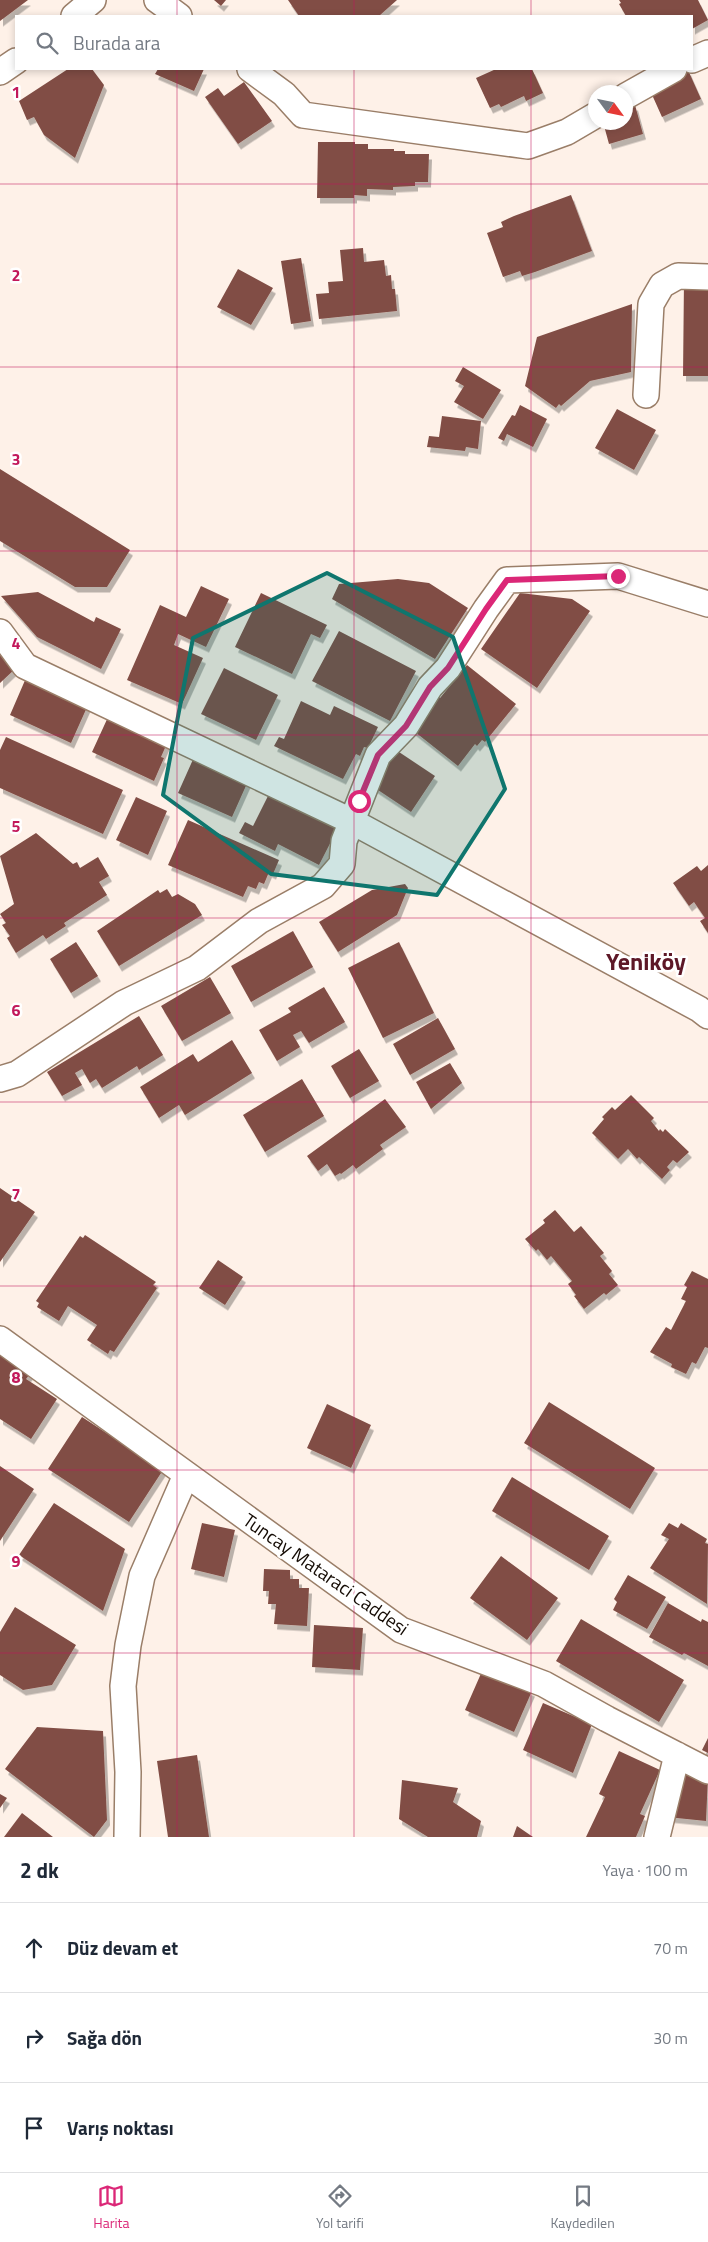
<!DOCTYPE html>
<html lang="tr">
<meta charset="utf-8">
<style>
:root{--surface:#fff;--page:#f2f2f3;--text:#1f2937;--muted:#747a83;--line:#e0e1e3;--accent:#db2777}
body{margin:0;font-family:"Titillium Web",sans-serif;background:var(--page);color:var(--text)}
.compass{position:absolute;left:588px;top:85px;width:45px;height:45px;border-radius:50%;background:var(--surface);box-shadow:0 2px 8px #0003;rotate:123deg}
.stop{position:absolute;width:15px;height:15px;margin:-11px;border:4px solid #db2777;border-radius:50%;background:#fff}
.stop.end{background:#db2777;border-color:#fff;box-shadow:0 1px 5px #0008}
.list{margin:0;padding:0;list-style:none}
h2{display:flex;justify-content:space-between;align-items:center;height:65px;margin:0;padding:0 20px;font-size:21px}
h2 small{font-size:16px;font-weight:400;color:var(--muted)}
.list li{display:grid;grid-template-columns:32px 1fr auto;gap:15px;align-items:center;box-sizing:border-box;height:90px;padding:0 20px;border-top:1px solid var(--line)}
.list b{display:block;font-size:19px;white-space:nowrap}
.list em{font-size:16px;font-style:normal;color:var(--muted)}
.icon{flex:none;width:28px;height:28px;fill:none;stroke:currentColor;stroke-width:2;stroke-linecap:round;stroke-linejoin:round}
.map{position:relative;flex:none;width:708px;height:1837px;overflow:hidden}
.search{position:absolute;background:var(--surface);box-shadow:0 2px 8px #0003;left:15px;right:15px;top:15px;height:55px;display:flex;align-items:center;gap:12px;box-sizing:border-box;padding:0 18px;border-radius:0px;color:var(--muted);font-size:19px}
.sheet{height:335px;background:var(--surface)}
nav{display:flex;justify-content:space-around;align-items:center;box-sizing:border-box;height:70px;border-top:1px solid var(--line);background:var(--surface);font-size:14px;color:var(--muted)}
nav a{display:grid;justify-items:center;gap:2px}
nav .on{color:var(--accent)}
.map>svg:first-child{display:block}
</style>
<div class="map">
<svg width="708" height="1837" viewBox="0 0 708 1837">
<defs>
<filter id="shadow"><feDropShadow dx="3" dy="5.5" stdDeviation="0" flood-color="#0004"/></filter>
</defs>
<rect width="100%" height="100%" fill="#fef1e8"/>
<!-- building -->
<path fill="#814e45" filter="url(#shadow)" d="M0 0H28L0 21Z
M214 0H226L221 6Z
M288 0H397L379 16H299Z
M619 0H698L708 20 692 29V16H626L619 4 621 3Z
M68 69H92L104 85 75 158 44 135 34 117 27 120 19 101Z
M158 69H204L194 91 155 74Z
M496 69H532L543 93 526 101 524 96 501 107 499 104 490 108 476 78Z
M688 70 701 99 662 117 649 88Z
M244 82 272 121 238 144 205 97 218 88 224 96Z
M635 105 643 134 609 144 603 122H626V108Z
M318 142H355V144H368V149H394V151H405V154H429L428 182H415V186L393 187V190L367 189V196L354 195V198H317Z
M571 195 592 251 535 272 522 276 520 271 503 277 487 233 503 227 501 222 514 216Z
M363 248 364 262 384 260 386 276 391 275 392 289H395L397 311 319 319 316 294 329 293 328 282 343 281 340 250Z
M301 258 311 321 291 324 281 261Z
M238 269 273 288 251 325 217 307Z
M684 279H708V376H683Z
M632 304 631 372 590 381 561 406 559 404 556 408 525 386 537 337Z
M463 367 501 390 483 419 454 402 464 386 455 381Z
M520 405 547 419 533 447 507 434 504 441 498 438 512 415 515 416Z
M617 409 656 430 634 470 595 448Z
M442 416 481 421 478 449 466 447 465 451 427 447 429 436 439 437Z
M0 469 130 550 107 587H75L0 541Z
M398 579 429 583 468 608 435 659 332 599 339 584Z
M201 586 229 599 206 647 178 634 174 645 203 658 182 704 127 680 160 605 186 617Z
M38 592 94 622 96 617 121 629 101 669 37 637 1 596Z
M261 593 327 625 320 638 311 634 292 674 235 647Z
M520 593 572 599 590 611 537 688 481 649Z
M339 631 416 671 390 721 312 681Z
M0 652 15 669 0 683Z
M467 665 516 704 485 742 482 740 477 746 475 744 458 766 410 728 436 695 440 698Z
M224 668 278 695 256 740 201 714Z
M26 678 88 705 71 743 10 715Z
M301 701 330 715 334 706 378 727 368 748 364 747 360 756 356 754 343 779 274 746 279 737 284 739Z
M109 715 168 741 161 757 164 758 154 781 92 752Z
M6 737 123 790 103 834 0 788V750Z
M393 748 435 776 411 812 369 784Z
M195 755 249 779 232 817 178 793Z
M271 790 340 824 319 865 278 844 275 851 239 833 245 822 253 826Z
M136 797 167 811 148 855 116 840Z
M188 820 279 860 273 874 269 872 264 884 259 882 256 889 248 886 243 897 168 865Z
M36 833 73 864 77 862 80 868 98 857 109 876 99 882 107 895 64 923 66 926 46 939 43 935 16 953 7 938 10 936 2 925 6 923 0 914 14 904 0 856Z
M708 865V933L700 921 705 918 694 902 689 906 673 883 697 866 701 871Z
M405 884 408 888 397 915 338 952 319 922 372 890Z
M167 889 172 897 178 894 195 904 202 915 119 966 97 931 158 890 160 893Z
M293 931 313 967 251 1002 231 966Z
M76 942 98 976 71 993 50 959Z
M399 942 434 1013 383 1038 348 968Z
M210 977 231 1013 182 1041 161 1006Z
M324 987 345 1022 309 1043 301 1031 293 1035 300 1047 277 1061 259 1030 291 1012 288 1008Z
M139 1016 163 1055 139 1070 137 1066 102 1088 96 1079 90 1083 82 1069 75 1073 82 1085 62 1096 47 1072Z
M438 1018 455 1049 410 1075 393 1044Z
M232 1040 252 1073 185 1115 179 1105 159 1118 140 1087 193 1054 198 1062Z
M359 1049 379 1081 350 1098 331 1066Z
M450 1063 462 1083 431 1109 416 1082Z
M302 1079 324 1116 265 1152 243 1115Z
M631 1095 654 1118 651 1121 659 1131 660 1129 663 1132 665 1129 689 1152 677 1163 673 1160 667 1167 670 1170 662 1179 639 1157 637 1159 628 1149 618 1159 592 1133 604 1119 602 1117 612 1107 615 1110Z
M385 1099 406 1127 380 1145 383 1149 356 1169 353 1165 341 1174 340 1173 335 1176 327 1164 318 1171 307 1156Z
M0 1188 35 1212 0 1262Z
M555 1210 574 1232 581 1226 604 1253 600 1256 612 1271 609 1274 618 1285 606 1295 604 1293 584 1309 574 1296 576 1295 568 1284 572 1281 551 1256 547 1260 538 1249 536 1251 525 1239 545 1223 543 1220Z
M85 1235 156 1282 153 1285 157 1288 114 1352 110 1350 108 1354 87 1340 97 1325 68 1306 59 1321 37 1307 39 1303 36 1301 80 1236 83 1238Z
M218 1260 243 1277 225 1305 199 1288Z
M692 1271 708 1279V1348L705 1347 696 1364 692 1362 686 1374 671 1367 672 1364 650 1352 666 1327 671 1330 686 1301 681 1299 687 1287 684 1285Z
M0 1355 30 1374 26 1379 57 1399 31 1439 0 1419Z
M549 1402 655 1468 630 1509 524 1443Z
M327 1404 371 1425 351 1468 307 1448Z
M82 1417 163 1470 129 1522 48 1469Z
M0 1466 34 1489 0 1541Z
M512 1477 609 1536 589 1570 492 1511Z
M54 1503 125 1549 103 1611 19 1555Z
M202 1523 235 1530 224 1577 191 1569Z
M669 1523 678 1528 681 1523 707 1539 705 1543 708 1544 707 1604 650 1568 669 1539 661 1535Z
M501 1556 558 1598 527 1640 470 1598Z
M264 1569 290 1570V1579H299V1588H309L307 1626 274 1624 276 1604H268L269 1591H263Z
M628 1575 666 1597 647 1629 613 1610 617 1602 614 1599Z
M668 1603 701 1622 702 1619 708 1622V1666L684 1653 682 1655 649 1637Z
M15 1607 76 1645 52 1685 23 1690 0 1675V1632Z
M581 1619 684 1680 659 1722 556 1661Z
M314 1625 363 1628 360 1670 312 1667Z
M483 1669 532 1691 514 1732 465 1710Z
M543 1703 592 1724 573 1773 523 1750Z
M37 1727 103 1731 107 1820 94 1837 5 1769Z
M708 1738V1753L702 1750Z
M619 1751 660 1770 640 1814 645 1816 636 1837H586L605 1797 599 1794Z
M197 1755 209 1837H168L157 1761Z
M677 1766 708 1776 706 1821 667 1817Z
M402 1780 458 1788 453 1802 481 1821 477 1837H428L399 1819Z
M0 1794 7 1798 0 1808Z
M22 1813 53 1837H4Z
M517 1826 533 1837H513Z"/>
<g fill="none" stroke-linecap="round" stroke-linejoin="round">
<!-- street casing -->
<g stroke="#9a7e68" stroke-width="28">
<path id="street" d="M157 0 179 16
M74 16 93 0
M692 60 708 53
M250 69 284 94 303 115 528 146 567 132 596 115
M0 72 16 61
M626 96 674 69
M646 395 651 304 662 285 678 276 708 277
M0 632 25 666 353 822 699 1009 708 1016
M0 1079 17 1074 124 1003 197 968 259 921 323 886 342 864 344 841 378 755 406 726 430 687 448 668 486 609 507 580 618 576 708 604
M0 1339 401 1630 544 1684 607 1719 708 1771
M127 1837 128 1772 123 1686 128 1645 142 1576 186 1475
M657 1837 677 1755"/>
</g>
<!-- street -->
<use href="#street" stroke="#fff" stroke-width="25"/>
</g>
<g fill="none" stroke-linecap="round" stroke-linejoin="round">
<!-- route -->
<path stroke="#db2777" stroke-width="6" d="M359 801 378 755 406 726 430 687 448 668 486 609 507 580 618 576"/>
</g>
<!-- marked area -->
<path fill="#0f766e" fill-opacity="0.2" stroke="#0f766e" stroke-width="4" stroke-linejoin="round" d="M327 573 453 637 505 789 437 895 271 874 163 795 193 638Z"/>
<!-- grid -->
<path fill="none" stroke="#c2185b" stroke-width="1" stroke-opacity="0.55" d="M177 0V16M354 0V16M531 0V16M177 69V1837M354 69V1837M531 69V1837M0 184H708M0 367H708M0 551H708M0 735H708M0 918H708M0 1102H708M0 1286H708M0 1470H708M0 1653H708"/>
<g text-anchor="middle" stroke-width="5" stroke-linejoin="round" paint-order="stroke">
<!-- street labels -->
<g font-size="19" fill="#130a03" stroke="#fff">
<text transform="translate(326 1574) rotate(35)" y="7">Tuncay Mataraci Caddesi</text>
</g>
<!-- district labels -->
<g font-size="24" font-weight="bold" fill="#5d1827" stroke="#fff">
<text x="646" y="970">Yeniköy</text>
</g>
</g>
<g font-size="16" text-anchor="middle" font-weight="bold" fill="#c2185b" stroke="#fff" stroke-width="5" stroke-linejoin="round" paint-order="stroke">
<text x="16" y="98">1</text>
<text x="16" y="281">2</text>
<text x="16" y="465">3</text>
<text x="16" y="649">4</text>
<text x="16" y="832">5</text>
<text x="16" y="1016">6</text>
<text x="16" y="1200">7</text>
<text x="16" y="1383">8</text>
<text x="16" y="1567">9</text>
</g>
</svg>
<svg class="compass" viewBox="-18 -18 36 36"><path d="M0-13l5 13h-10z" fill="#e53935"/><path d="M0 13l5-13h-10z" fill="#747a83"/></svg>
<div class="stop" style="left:359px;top:801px"></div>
<div class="stop end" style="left:618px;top:576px"></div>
<div class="search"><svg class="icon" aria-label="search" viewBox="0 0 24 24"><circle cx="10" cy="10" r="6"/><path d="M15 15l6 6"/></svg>Burada ara</div>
</div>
<section class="sheet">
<h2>2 dk<small>Yaya · 100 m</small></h2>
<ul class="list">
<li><svg class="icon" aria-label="ahead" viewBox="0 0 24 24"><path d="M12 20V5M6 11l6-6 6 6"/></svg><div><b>Düz devam et</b></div><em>70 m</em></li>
<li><svg class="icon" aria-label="right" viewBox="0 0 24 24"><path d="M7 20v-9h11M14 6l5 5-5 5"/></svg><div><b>Sağa dön</b></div><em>30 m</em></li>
<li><svg class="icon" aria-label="arrive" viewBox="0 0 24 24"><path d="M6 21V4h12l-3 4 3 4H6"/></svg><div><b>Varış noktası</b></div></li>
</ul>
</section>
<nav>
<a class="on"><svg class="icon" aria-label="map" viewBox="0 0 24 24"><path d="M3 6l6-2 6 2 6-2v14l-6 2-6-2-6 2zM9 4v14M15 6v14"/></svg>Harita</a>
<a><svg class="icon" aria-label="directions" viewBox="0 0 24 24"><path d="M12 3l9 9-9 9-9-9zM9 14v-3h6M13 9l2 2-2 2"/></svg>Yol tarifi</a>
<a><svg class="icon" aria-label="saved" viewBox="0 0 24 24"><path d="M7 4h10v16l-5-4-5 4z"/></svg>Kaydedilen</a>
</nav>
